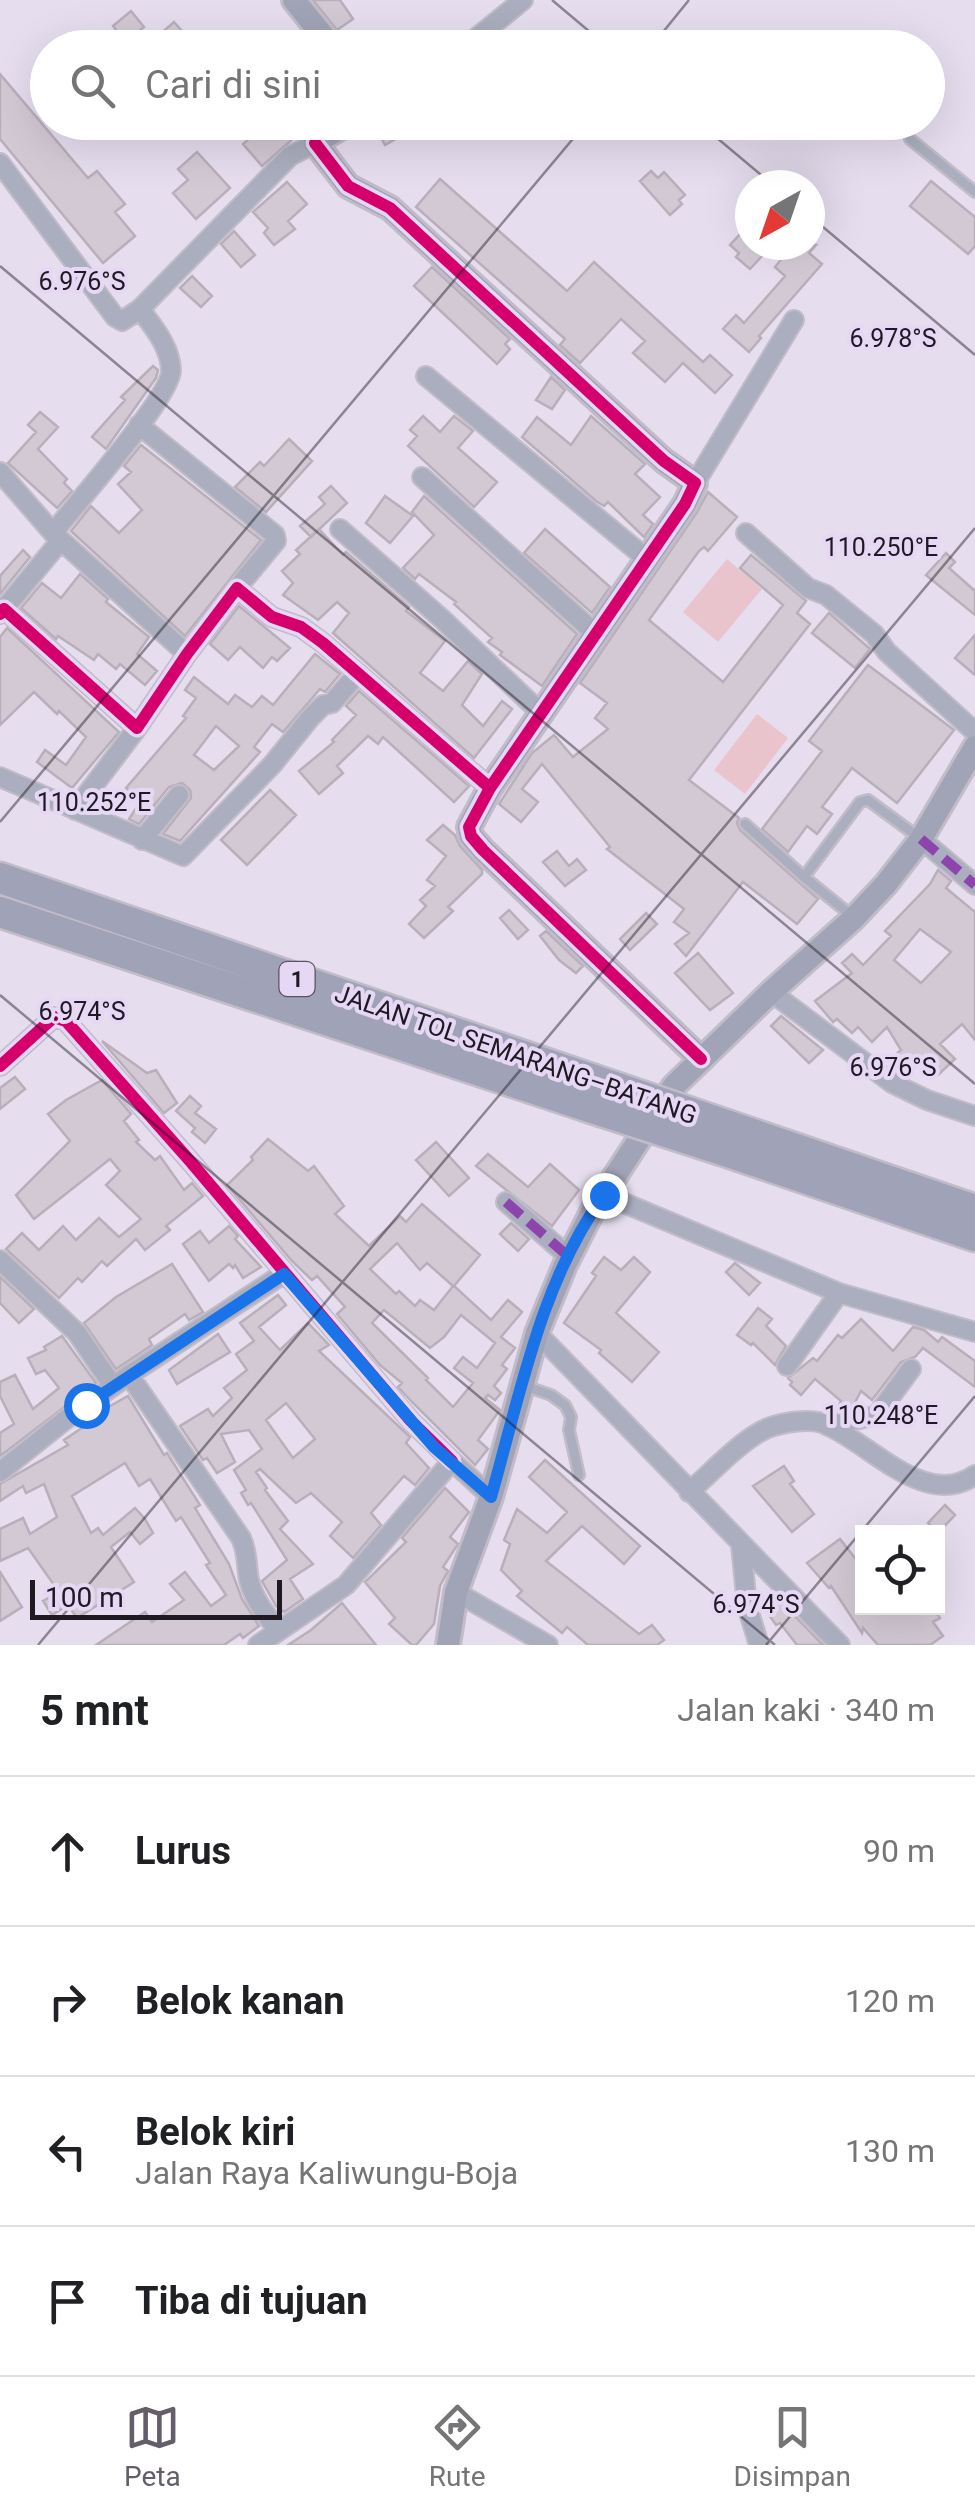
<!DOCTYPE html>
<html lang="id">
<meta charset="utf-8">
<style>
:root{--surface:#fff;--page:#f6f6f6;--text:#202124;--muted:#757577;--line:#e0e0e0;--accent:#645e6a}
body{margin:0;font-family:Roboto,sans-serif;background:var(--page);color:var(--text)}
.controls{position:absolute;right:30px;bottom:30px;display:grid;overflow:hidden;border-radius:0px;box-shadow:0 10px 40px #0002}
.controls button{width:90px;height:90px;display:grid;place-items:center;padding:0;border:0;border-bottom:2px solid var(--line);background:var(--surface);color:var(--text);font:50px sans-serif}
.compass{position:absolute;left:735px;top:170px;width:90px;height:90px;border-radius:50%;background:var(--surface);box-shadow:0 10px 40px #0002;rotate:220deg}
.scale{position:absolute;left:30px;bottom:25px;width:252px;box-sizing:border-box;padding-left:10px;border:5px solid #1e1923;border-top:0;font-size:28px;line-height:35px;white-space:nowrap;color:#1e1923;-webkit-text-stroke:8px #e6d8f5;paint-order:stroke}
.stop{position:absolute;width:30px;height:30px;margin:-22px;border:8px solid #1a73e8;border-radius:50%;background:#fff}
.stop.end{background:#1a73e8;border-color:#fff;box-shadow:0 2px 10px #0008}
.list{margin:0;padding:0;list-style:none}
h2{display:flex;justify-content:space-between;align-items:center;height:130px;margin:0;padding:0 40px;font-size:42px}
h2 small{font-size:32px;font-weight:400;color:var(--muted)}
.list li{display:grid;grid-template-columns:65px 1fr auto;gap:30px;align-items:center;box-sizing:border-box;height:150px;padding:0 40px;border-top:2px solid var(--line)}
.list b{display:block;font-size:38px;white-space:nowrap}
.list p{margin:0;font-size:32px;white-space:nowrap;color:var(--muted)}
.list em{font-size:32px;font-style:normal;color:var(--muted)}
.icon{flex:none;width:55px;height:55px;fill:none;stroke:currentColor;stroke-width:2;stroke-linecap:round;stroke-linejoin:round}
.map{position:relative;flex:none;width:975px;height:1645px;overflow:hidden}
.search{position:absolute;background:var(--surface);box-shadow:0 10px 40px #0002;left:30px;right:30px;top:30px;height:110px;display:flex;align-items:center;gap:25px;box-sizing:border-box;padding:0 35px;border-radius:55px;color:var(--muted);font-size:38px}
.sheet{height:730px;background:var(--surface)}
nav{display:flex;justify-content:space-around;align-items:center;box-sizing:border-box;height:140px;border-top:2px solid var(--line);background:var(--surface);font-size:28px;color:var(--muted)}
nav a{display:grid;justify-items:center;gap:5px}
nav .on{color:var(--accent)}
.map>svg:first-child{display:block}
</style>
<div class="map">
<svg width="975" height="1645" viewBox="0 0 975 1645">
<rect width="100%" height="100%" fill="#e6deef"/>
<!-- pitch -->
<path fill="#eac4cd" d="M727 559 762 589 718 642 683 612Z
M757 714 788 738 745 794 714 770Z"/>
<!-- building -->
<path fill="#d2c9d4" stroke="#b9afbb" stroke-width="2.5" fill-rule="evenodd" d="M313 0H340L353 19 337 30Z
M131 11 144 27 125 42 113 26Z
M174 22 197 48H168L158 36Z
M0 74 88 178 97 171 125 204 115 212 135 236 103 263 0 139Z
M267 122H295L303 130 262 166 243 144Z
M373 122H425L385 145Z
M197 152 230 188 196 219 173 193 188 180 178 169Z
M651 171 658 178 664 172 685 195 679 200 682 204 670 215 640 181Z
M440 179 567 291 594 262 703 362 710 355 732 375 715 393 683 363 665 382 633 353 645 341 621 319 580 363 560 345 565 339 416 207Z
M931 181 975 217V246L968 254 910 206Z
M287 182 307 204 288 221 295 229 274 245 264 233 268 228 253 212Z
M234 231 255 255 241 267 221 244Z
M741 233 750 245 764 254 750 269 736 257 739 253 730 245Z
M793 245H816L809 253 822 264 759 336 761 338 749 352 723 329 736 315 744 323 785 276 775 267Z
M432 267 510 339 505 344 510 349 497 364 414 286Z
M192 276 212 296 201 307 180 288Z
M153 366 158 370 156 378 106 449 92 437 125 400 121 397Z
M551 377 565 390 552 409 536 400Z
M40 412 58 427 38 449 67 479 64 483 72 491 57 508 8 463 36 432 28 425Z
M423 416 440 432 454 416 473 431 458 448 497 482 474 507 408 446 417 436 410 430Z
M591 416 645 464 635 474 660 497 643 515 653 524 644 537 608 502 604 506 596 501 522 437 537 417 571 445Z
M289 439 312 461 266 512 235 487 260 462 264 466Z
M141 445 261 540 185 636 71 531 91 506 119 533 142 510 118 484 131 472 124 466Z
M331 486 347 503 311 537 300 526 325 504 319 497Z
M708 492 737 517 708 551 704 547 699 551 649 620 723 682 783 605 740 568 751 555 806 601 797 613 810 624 689 780 739 818 737 823 740 830 818 899 797 924 743 882 686 956 675 944 689 933 674 922 684 909 607 849 610 847 542 764 522 789 538 802 521 822 499 804 532 753 554 735 573 757 608 729 595 718 607 703 580 683 697 512Z
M385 496 413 516 390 543 366 523Z
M424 496 577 634 542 686 500 655 502 652 488 642 492 638 454 604 456 602 419 574 415 579 403 568 434 535 412 512Z
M319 529 343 555 346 552 409 607 406 611 445 641 420 673 443 691 468 661 482 674 462 705 483 726 502 701 512 709 474 758 333 633 349 613 337 602 318 620 283 595 293 583 282 571 300 554 296 550Z
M545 529 610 587 592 613 524 553Z
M23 550 30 557 0 594V576Z
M946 553 955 562 949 568 975 591V615L926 575Z
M80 574 108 599 106 602 149 637 137 654 157 671 145 685 120 664 116 669 98 654 94 660 58 636 56 639 21 608 42 583 61 598Z
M239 606 290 648 277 661 272 657 263 668 240 647 228 660 210 644Z
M829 613 870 649 855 668 812 633Z
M7 628 119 732 72 788 37 762 45 750 66 765 86 737 59 711 57 714 34 692 0 725V637Z
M975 635V675L955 658Z
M315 654 340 674 325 692 320 689 283 732 272 724 254 747 260 752 180 841 163 834 191 798 190 790 182 783 169 787 139 824 129 819 140 802 126 788 186 718 183 716 196 698 185 690 194 677 228 704 235 695 252 707 262 696 273 705ZM216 726 239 746 214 770 194 755Z
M868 665 954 730 897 803 852 768 822 807 832 814 817 834 807 826 788 852 762 829 822 751 809 741Z
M359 691 469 786 454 802 383 737 378 744 368 736 337 766 343 773 319 794 299 771 334 742 332 740 356 715 346 706Z
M270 790 296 815 247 865 221 840Z
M443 825 455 835 460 846 482 870V874L448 907 453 911 424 938 409 924 426 906 420 900 435 886 427 880 446 856 427 840Z
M557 851 569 866 577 859 586 870 565 886 543 862Z
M938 870 951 881 946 888 975 912V1040L962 1024 940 1044 955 1059 938 1075 923 1059 908 1074 892 1058 901 1050 887 1027 872 1042 858 1027 852 1033 837 1019 833 1022 815 1001 852 973 842 963 852 954 863 965 891 936 885 931 930 884ZM920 929 951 952 921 983 894 960Z
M509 910 528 930 518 939 500 918Z
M646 913 657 924 630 950 620 939Z
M546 931 583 966 576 973 559 960 540 936Z
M698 953 733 993 710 1010 675 973Z
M781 1016 823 1050 809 1063 771 1026Z
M102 1041 147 1073 156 1070 177 1103 164 1113Z
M15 1077 25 1089 0 1109V1088Z
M102 1080 131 1114 124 1121 139 1140 136 1142 155 1160 160 1156 184 1190 192 1183 203 1196 166 1226 170 1230 145 1250 136 1239 107 1266 102 1261 82 1282 78 1278 59 1298 6 1249 22 1233 39 1250 63 1226 76 1240 99 1218 119 1237 141 1219 106 1185 120 1171 110 1159 34 1219 16 1195 70 1141 48 1114 66 1100Z
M190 1096 201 1106 195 1113 216 1129 205 1143 192 1132 195 1128 176 1111Z
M268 1139 308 1171 314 1166 344 1206 335 1214 369 1246 400 1216 406 1222 422 1204 480 1255 454 1286 491 1320 508 1300 522 1312 501 1337 515 1348 502 1365 507 1369 494 1386 501 1393 495 1400 488 1395 485 1398 500 1410 478 1440 488 1449 475 1465 413 1403 398 1387 402 1383 380 1365 337 1314 345 1307 317 1276 312 1280 292 1261 227 1185 253 1160 251 1157ZM397 1243 420 1270 427 1263 453 1286 434 1310 420 1300 415 1306 399 1291 396 1294 370 1269ZM384 1310 430 1348 444 1337 461 1315 495 1343 477 1368 463 1357 454 1368 473 1383 453 1407 426 1380 428 1378 372 1323Z
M436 1142 469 1178 449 1196 416 1160Z
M488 1154 528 1187 550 1164 579 1190 552 1226 476 1166Z
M511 1223 529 1239 518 1251 500 1234Z
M229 1226 238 1236 235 1239 261 1267 243 1278 235 1265 233 1268 229 1264 209 1281 183 1244 200 1231 209 1243Z
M604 1257 621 1270 634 1257 650 1272 616 1313 659 1352 632 1382 599 1353 601 1350 564 1323 596 1276 592 1273Z
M735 1263 760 1283 749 1295 726 1272Z
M172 1264 203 1312 189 1320 185 1314 149 1339 152 1345 116 1369 84 1323 116 1297Z
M0 1277 34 1309 19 1323 0 1303Z
M278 1295 286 1305 259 1327 280 1350 308 1323 329 1345 319 1351 410 1437 406 1443 429 1468 415 1485 404 1476 371 1513 381 1525 353 1558 330 1536 342 1522 311 1493 296 1503 260 1469 256 1472 267 1488 265 1490 288 1521 280 1529 313 1564 290 1579 303 1599 284 1612 276 1606 262 1581 287 1560 251 1503 248 1505 241 1493 246 1490 234 1470 262 1449 249 1430 221 1434 235 1462 217 1473 207 1458 203 1460 180 1426 208 1409 213 1416 232 1398 224 1388 247 1370 236 1354 254 1341 240 1323ZM286 1403 315 1439 293 1458 266 1420Z
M758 1308 772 1319 766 1326 786 1346 775 1365 753 1343 751 1345 737 1335Z
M861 1319 893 1351 913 1327 924 1330 938 1342 942 1337 975 1361V1387L923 1348 915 1357 901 1362 872 1400 861 1391 852 1408 835 1412 841 1401 815 1379 801 1395 790 1385 792 1382 788 1378 813 1358 817 1361 838 1335 842 1338Z
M218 1334 230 1352 177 1384 169 1370Z
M62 1336 96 1383 0 1456V1433L14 1424 0 1396V1382L15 1375 33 1409 59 1388 45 1370 36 1374 28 1358 46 1350 44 1347Z
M128 1396 164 1455 167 1453 200 1505 195 1508 229 1564 242 1599 259 1626 243 1638 240 1634 224 1645H96L145 1612 152 1622 184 1600 170 1584 185 1572 211 1606 226 1595 206 1565 210 1563 181 1517 176 1521 150 1479 139 1486 125 1463 72 1496 91 1533 98 1528 103 1535 135 1508 145 1519 153 1533 140 1544 130 1532 111 1547 134 1582 77 1618 68 1605 52 1615 43 1601 59 1592 28 1548 0 1561V1529L23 1518 30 1534 57 1517 44 1484 26 1493 23 1486 0 1501V1484L68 1445 64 1440 92 1421 89 1418Z
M545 1460 640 1546 624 1564 582 1526 546 1561 639 1634 652 1625 664 1640 657 1645H588L567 1627 562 1633 517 1596 522 1591 501 1570 510 1544 504 1540 517 1509 547 1533 567 1512 529 1477Z
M784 1466 794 1481 790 1484 814 1514 792 1532 753 1486Z
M445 1488 469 1512 450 1537 458 1544 443 1567 448 1571 440 1586 434 1624 416 1645H412L389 1624 395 1618 365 1582 406 1542 402 1538Z
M945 1505 955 1515 938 1533 928 1523Z
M840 1539 862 1567V1608H933L940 1618 933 1622 943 1636 930 1645H878L863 1628 862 1633 831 1586 829 1588 807 1563Z
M0 1572 22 1607 0 1621Z
M778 1599 823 1645H797L780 1623 776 1625 764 1608Z
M342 1603 376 1645H288L311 1630Z"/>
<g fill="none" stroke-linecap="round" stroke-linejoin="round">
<!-- lane casing -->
<g stroke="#c2bcc9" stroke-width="14">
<path id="lane" d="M910 139 975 192
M745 824 804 877
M852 916 804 877 860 802 868 800 921 839
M525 1386 551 1395 565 1405 571 1417 569 1430 579 1475"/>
</g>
<!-- street casing -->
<g stroke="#c2bcc9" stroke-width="22">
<path id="street" d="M464 48 523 0
M0 163 115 317 122 321 140 309 290 156 315 143
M426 376 647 559
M139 425 275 535 276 541 237 588
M0 472 53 533 187 654
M422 477 597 635
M695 483 794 320
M340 529 442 619 542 714
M53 533C74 506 172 396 171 370 170 346 153 327 140 309
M746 533 808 588 826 595 874 634 887 652 975 732
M4 609 61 540
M0 614 4 609 137 728 187 654 237 588 272 617 301 627 323 643 490 788
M0 777 183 856 272 765 310 718 323 705 332 703 358 673
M75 810 137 728
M921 839 975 885
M142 840 179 795
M771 992 892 1083 927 1100 975 1116
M0 1066 54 1017 66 1021 190 1161 411 1421 452 1461
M605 1195 839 1293 975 1332
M506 1202 569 1257
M0 1260 77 1333 113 1386
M537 1333 840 1645
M787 1366 839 1293
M129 1375 241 1538C248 1553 246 1565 249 1580 253 1598 267 1617 279 1631
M828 1426 877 1415 911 1369
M0 1472 65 1420 129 1375 283 1274
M689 1492C710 1474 743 1438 768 1428 781 1423 808 1418 822 1423 868 1440 924 1511 975 1475
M741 1545 747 1606 759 1645
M456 1592 548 1645
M258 1645 346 1585 452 1461 491 1497"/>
</g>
<!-- secondary casing -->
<g stroke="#c2bcc9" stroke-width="28">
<path id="secondary" d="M294 0 333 48
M350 122 315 143 348 186 390 208 664 461 695 483 685 504 490 788 469 827 471 836 483 850 701 1059
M448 1645 456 1592 491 1497 537 1333 565 1265 593 1210 674 1086 771 992 854 918 886 884 921 839 975 747"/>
</g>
<!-- highway casing -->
<g stroke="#c2bcc9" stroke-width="35">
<path id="highway" d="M0 878 594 1080
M0 912 583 1105
M729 1126 975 1210
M722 1150 975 1236"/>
</g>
<!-- lane -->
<use href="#lane" stroke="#abaebe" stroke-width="9"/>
<!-- street -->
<use href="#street" stroke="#abaebe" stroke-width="18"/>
<!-- secondary -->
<use href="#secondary" stroke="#a1a4b7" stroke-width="22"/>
<!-- highway -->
<use href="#highway" stroke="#a0a2b7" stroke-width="30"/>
<!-- highway-bridge casing -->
<g stroke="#c2bcc9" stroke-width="35" stroke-linecap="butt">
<path id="highway-bridge" d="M594 1080 729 1126
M583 1105 722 1150"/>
</g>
<!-- highway-bridge -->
<use href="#highway-bridge" stroke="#a0a2b7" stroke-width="30"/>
<!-- quiet -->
<path stroke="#8e44ad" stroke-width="10" stroke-dasharray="20 10" stroke-linecap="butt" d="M921 839 975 885
M506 1202 569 1257"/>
<!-- cycleway casing -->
<g stroke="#e6d8f5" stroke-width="19">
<path id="cycleway" d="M315 143 348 186 390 208 664 461 695 483 685 504 490 788 469 827 471 836 483 850 701 1059
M0 614 4 609 137 728 187 654 237 588 272 617 301 627 323 643 490 788
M0 1066 54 1017 66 1021 190 1161 411 1421 452 1461"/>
</g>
<!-- cycleway -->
<use href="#cycleway" stroke="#d6006c" stroke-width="12"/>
</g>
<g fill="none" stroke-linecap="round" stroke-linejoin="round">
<!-- route -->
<path stroke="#1a73e8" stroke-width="12" d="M86 1405 284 1274 434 1447 491 1497C520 1395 541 1281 604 1195"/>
</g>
<!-- ticks -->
<path fill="none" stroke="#1e1923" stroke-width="2.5" stroke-opacity="0.45" d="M552 0 609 48M650 48 689 0M698 122 773 185M810 216 975 355M0 266 975 1084M0 822 587 122M0 995 775 1645M38 1645 975 528M766 1645 975 1396"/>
<g text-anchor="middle" stroke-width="8" stroke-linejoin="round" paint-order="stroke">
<!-- shield labels -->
<rect fill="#e6d8f5" stroke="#5a5262" stroke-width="2.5" x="279.5" y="962" width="35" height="34" rx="8"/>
<g font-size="22" font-weight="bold" fill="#1e1923">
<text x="297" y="987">1</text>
</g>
<!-- street labels -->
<g font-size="25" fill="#1e1923" stroke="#e6d8f5">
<text transform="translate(516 1054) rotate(19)" y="9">JALAN TOL SEMARANG–BATANG</text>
</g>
</g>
<g font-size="25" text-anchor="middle" fill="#1e1923" stroke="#e6d8f5" stroke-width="8" stroke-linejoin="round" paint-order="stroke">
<text x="82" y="290">6.976°S</text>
<text x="893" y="347">6.978°S</text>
<text x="881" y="556">110.250°E</text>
<text x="94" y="811">110.252°E</text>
<text x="82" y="1020">6.974°S</text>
<text x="893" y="1076">6.976°S</text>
<text x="881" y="1424">110.248°E</text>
<text x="756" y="1613">6.974°S</text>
</g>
</svg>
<div class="controls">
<button><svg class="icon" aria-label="locate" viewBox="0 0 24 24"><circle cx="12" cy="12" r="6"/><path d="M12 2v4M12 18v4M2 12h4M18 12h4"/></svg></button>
</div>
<svg class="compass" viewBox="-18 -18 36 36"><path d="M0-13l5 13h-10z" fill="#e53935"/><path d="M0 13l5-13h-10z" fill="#757577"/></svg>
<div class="scale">100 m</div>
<div class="stop" style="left:86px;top:1405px"></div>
<div class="stop end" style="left:604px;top:1195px"></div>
<div class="search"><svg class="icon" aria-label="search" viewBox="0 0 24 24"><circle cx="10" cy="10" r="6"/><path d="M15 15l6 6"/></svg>Cari di sini</div>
</div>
<section class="sheet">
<h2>5 mnt<small>Jalan kaki · 340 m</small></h2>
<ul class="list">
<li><svg class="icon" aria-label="ahead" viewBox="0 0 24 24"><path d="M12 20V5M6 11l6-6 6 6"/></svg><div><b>Lurus</b></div><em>90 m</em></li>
<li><svg class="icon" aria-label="right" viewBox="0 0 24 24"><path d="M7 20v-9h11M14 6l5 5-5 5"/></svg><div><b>Belok kanan</b></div><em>120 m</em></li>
<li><svg class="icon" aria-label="left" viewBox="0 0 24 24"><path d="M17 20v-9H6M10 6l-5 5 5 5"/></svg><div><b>Belok kiri</b><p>Jalan Raya Kaliwungu-Boja</p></div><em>130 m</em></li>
<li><svg class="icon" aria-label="arrive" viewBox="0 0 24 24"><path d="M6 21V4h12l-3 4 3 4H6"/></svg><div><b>Tiba di tujuan</b></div></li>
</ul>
</section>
<nav>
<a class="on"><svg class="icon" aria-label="map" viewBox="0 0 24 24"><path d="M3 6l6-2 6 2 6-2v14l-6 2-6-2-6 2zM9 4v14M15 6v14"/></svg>Peta</a>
<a><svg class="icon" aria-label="directions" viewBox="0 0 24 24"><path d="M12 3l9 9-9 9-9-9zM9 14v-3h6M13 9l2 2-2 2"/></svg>Rute</a>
<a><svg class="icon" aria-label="saved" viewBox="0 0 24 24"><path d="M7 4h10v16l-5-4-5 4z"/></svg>Disimpan</a>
</nav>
